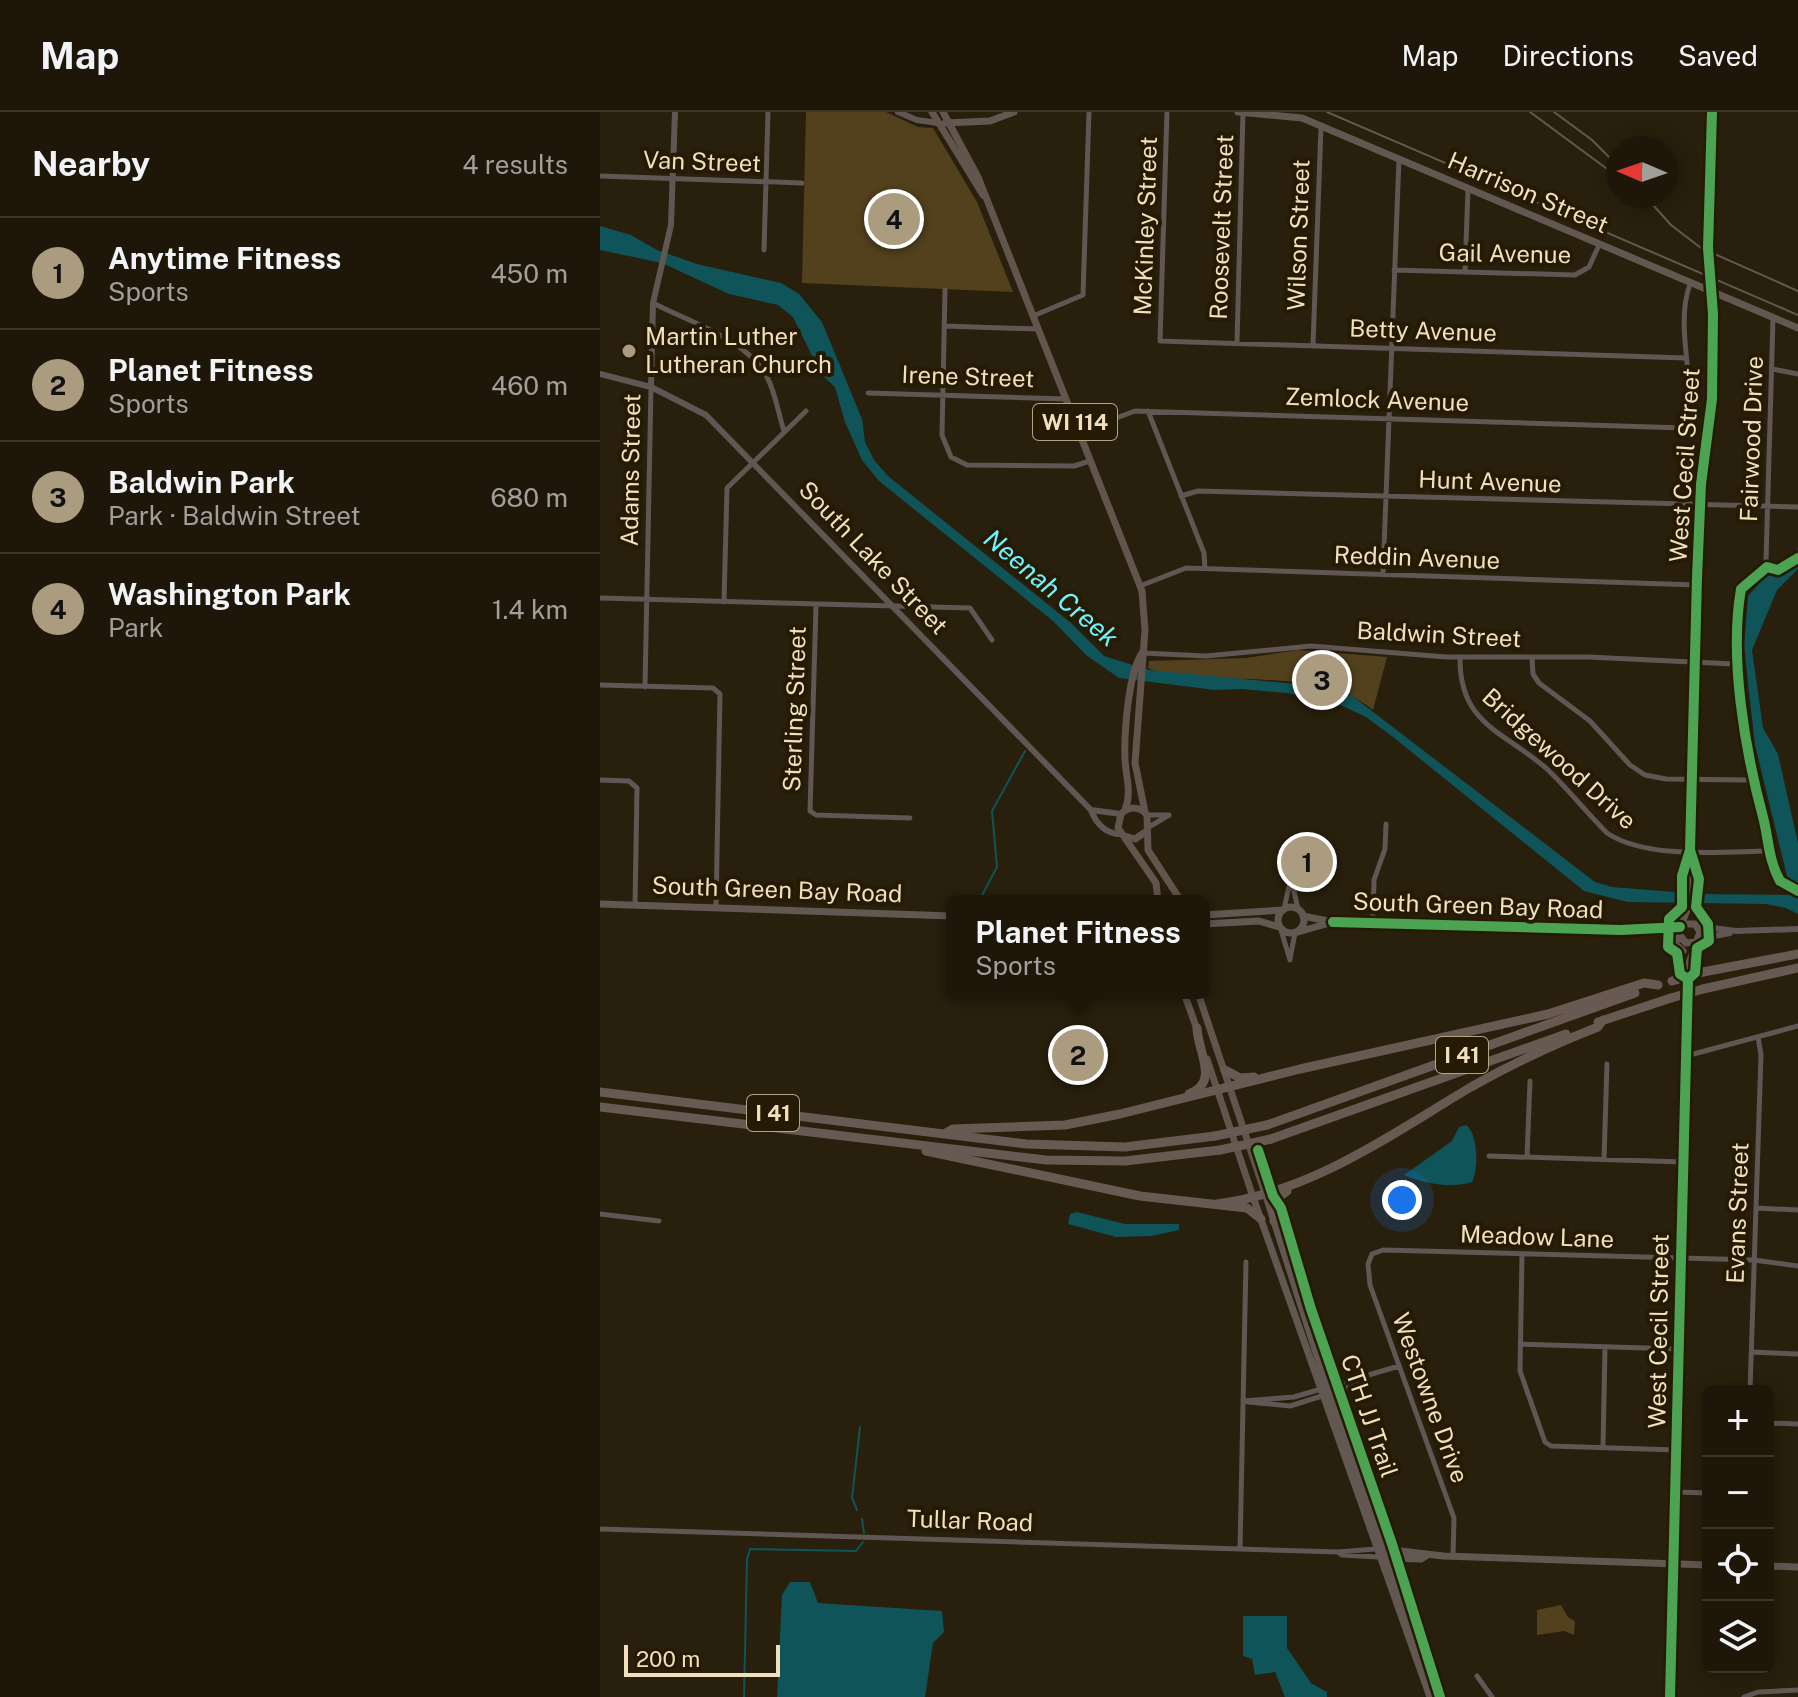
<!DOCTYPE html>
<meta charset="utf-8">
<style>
:root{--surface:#1e1709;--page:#2b2417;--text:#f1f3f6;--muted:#a19f9c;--line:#3c362a;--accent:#ab9c7f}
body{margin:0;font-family:"Public Sans",sans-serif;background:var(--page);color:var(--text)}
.controls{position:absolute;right:24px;bottom:24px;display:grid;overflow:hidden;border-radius:12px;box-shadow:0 4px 20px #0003}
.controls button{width:72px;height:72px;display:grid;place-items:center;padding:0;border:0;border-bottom:2px solid var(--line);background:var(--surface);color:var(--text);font:40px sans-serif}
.compass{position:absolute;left:1006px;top:24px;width:72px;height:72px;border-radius:50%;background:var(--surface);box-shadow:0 4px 20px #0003;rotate:272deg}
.scale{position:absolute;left:24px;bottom:20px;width:156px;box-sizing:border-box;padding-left:8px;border:4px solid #f1dfbd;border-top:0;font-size:22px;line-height:28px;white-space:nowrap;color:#f1dfbd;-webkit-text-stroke:6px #251b05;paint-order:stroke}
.you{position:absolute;left:802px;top:1088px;width:28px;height:28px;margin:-20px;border:6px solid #fff;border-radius:50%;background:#1a73e8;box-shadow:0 0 0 12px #1a73e833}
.badge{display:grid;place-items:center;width:52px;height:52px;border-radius:50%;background:var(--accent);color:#111;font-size:26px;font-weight:700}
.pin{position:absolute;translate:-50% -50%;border:4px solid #fff;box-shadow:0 2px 8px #0006}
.popup{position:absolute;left:346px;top:783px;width:264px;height:104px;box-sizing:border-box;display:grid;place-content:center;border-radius:12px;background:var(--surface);filter:drop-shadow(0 2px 6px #0005);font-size:26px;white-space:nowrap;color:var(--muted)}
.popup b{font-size:30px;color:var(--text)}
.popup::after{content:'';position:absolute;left:50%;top:100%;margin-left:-16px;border:16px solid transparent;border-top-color:var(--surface)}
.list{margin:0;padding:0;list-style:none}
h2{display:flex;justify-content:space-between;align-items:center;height:104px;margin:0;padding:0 32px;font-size:34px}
h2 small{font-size:26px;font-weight:400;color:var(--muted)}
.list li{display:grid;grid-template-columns:52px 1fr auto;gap:24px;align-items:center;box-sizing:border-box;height:112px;padding:0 32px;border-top:2px solid var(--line)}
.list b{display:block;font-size:30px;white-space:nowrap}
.list p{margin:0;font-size:26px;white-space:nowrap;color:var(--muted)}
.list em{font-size:26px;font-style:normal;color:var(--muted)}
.icon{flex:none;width:44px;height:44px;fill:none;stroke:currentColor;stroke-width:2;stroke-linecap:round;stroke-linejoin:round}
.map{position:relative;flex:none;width:1198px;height:1585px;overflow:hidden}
header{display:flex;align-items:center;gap:48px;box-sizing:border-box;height:112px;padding:0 40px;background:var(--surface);border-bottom:2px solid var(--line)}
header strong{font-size:38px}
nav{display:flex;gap:44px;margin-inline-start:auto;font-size:28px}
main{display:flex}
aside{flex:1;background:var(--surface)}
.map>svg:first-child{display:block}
</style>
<header>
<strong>Map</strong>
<nav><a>Map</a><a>Directions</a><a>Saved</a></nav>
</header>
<main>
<aside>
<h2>Nearby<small>4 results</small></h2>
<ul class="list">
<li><span class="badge">1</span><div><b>Anytime Fitness</b><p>Sports</p></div><em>450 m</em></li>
<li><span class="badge">2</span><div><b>Planet Fitness</b><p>Sports</p></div><em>460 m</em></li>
<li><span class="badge">3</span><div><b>Baldwin Park</b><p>Park · Baldwin Street</p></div><em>680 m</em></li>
<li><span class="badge">4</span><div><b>Washington Park</b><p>Park</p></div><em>1.4 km</em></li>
</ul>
</aside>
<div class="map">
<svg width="1198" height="1585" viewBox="0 0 1198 1585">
<rect width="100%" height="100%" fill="#281f0c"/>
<!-- green -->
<path fill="#52411c" d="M206 0H286L318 15 333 16 377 90 413 180 202 171Z
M698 538 787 545 773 598C727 560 647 571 590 563 577 561 559 562 548 556L549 549 646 546Z
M961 1493 968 1505 975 1509 974 1523 964 1519 937 1523V1498Z"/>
<!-- water -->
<path fill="#0e5458" d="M0 114 31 123 57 138 97 152 181 171 199 182 222 210 262 307 265 330 274 348 288 364 471 511 504 544 549 558 716 574 751 583 995 770 1012 775 1099 782 1194 783 1198 787V802L1186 796 1165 792 1028 790 984 779 793 625 766 605 736 591 687 581 641 577 615 578 519 566 486 543 453 509 279 369 262 348 245 310 235 275 221 262 193 205 178 193 129 182 62 151 0 138Z
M1198 434V457L1177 478 1152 538 1163 616 1178 642 1198 731V771L1188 768 1155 633 1144 534 1148 484 1165 465 1195 451Z
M866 1013C878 1021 879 1057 872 1070 850 1077 822 1071 804 1063L852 1029 859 1015Z
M477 1100 525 1112H579V1118L552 1124 516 1125 468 1112 470 1102Z
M190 1470H210L218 1491 342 1499 344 1520 333 1531 325 1585H177L182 1483Z
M643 1504H687V1536L711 1571 727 1580V1585H685L675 1560 655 1563 652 1547 643 1544Z"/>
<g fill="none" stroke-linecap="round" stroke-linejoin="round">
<!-- stream -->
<path stroke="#0e5458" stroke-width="2" d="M379 789 397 755 392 699 425 639
M257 1398 252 1386 260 1315
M262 1407 264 1421
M144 1585 147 1448 150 1437 256 1439 263 1430"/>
<!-- minor -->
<path stroke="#605653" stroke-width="5" d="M567 0 560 229 1085 246
M0 64 202 71
M164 138 168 0
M794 158 975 163 989 155 999 133
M865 160 868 77
M345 178 342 323 351 345 367 353 474 354 490 349
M53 191C89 210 147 227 167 265 176 282 178 301 184 319
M433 204 483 183 489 0
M344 214 437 217
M637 231 643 0
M713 233 721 15
M1172 257 1198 262
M268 281 466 287
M548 299 604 441 605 457
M479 320 535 299 1084 316C1100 277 1073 219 1090 172
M581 384 598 379 1198 395
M1166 449 1173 206
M783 462 799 47
M540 474 586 456 1096 473
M0 486 370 496 392 528
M124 490 127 376 206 299
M216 494 210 699 216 703 310 706
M543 541 606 544 711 534 846 545H988L1134 552
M860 545C859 613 904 619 947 657 968 677 986 700 1007 721 1046 747 1119 740 1166 739
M932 545 933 562 939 571 990 609 1030 653 1045 663 1066 667 1147 668
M0 573 113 576 120 582 116 796
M45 575 51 275
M0 668 29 669 37 676 35 793
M547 703H569
M549 715 569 703
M691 766 698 797
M684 797 690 770
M773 810 774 768 785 737 786 712
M681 818 690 848
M690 847 695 821
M1086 944 1198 914
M889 1044 1083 1050
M927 1045 930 969
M1004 1047 1007 952
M1156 1096 1198 1098
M0 1102 59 1109
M922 1142 920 1259 945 1330 951 1334 1076 1338
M920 1232 1078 1237
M1152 1240 1198 1242
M1150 1279 1161 943 1158 925
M643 1289 694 1285 799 1254
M648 1290 690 1294 754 1274 760 1268
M1168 1311 1198 1312
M1003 1335 1005 1235
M1076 1380 1108 1381
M0 1417 738 1440 775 1437
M640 1437 646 1150
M738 1440 742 1443 778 1445
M853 1445 854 1406 770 1173 768 1152 772 1142 783 1138 1154 1148 1198 1154
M877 1564 892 1585
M1070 1585 1074 1452
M1144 1585 1158 1580 1198 1578"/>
<!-- tertiary -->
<path stroke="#605653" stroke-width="6" d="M298 0 317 8 338 11
M0 262 51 275 106 303 491 698C496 712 507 723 522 722
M51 275 53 191 71 113 75 0
M491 698 521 702
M1097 814 1136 819 1198 817
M1098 827 1130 821"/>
<!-- secondary -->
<path stroke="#635752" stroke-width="7" d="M638 0 702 6 1198 216
M345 11 390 9 414 0
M1108 124 1112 0
M0 792 352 804
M678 808a13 13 0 1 1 26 0a13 13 0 1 1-26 0Z
M604 803 683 798
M703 804 733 810 1061 820 1080 827
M604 812 659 809 679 815
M1021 818 1080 815
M698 820 733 810
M1068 826 1083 839
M1096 830 1086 831 1078 821 1089 793 1097 466 1101 372 1111 298 1113 202
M665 1081 733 1294 808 1507 821 1557
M653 1085 830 1585
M784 1437 843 1444 1108 1453
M784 1446 821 1447 827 1443
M1074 1452 1088 854 1100 820 1095 812H1083
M1168 1454 1198 1455"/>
<!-- primary -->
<path stroke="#61554d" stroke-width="7" d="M332 0 383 83
M343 0 378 65 542 479 545 518 535 651 545 700
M525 698C532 680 526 666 525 648 524 622 528 562 542 541
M525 724 535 727 547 719
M558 789 556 771 518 716 521 702C529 694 540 694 547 703L548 738 581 789
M584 881 598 920
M598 881 665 1081
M607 947 653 1085"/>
<!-- motorway -->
<path stroke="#685a53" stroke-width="9" d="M1103 860 1198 842
M1103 877 1198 856
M998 910 1071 886
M625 958 640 966 654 965
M0 980 426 1032 525 1035 615 1024
M589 982C620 970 598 941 597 916
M0 995 446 1048 525 1049 620 1038
M667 1013 1035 881
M346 1021 353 1017 465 1013 520 1002 700 957 948 902 1044 871 1058 873
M671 1027 966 922
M326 1039 540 1084 647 1096 661 1107
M617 1092C712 1080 790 1023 871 975 912 952 954 932 998 915L1003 908
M674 1109 676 1087 687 1079"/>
<!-- rail -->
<path stroke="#625a51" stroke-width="2" d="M727 0 1198 203
M930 0 1018 65
M954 0 992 28 1018 54
M1045 84 1071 113 1101 136 1198 179"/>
<!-- secondary-bridge -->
<path stroke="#635752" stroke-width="7" d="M1108 124 1113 202"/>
<!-- motorway-bridge -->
<path stroke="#685a53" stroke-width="9" d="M1072 869 1103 860
M1071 886 1103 877
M615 1024 667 1013
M620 1038 671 1027"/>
<!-- cycleway casing -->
<g stroke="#251b05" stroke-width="15">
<path id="cycleway" d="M1198 446 1178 458 1167 455 1141 477C1129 546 1145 638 1163 705 1169 728 1168 747 1180 769L1198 779
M1090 738 1097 466 1101 372 1112 287 1113 202 1108 136 1112 0
M1090 738 1099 767 1096 795 1108 812 1109 829 1097 836 1095 861 1088 867 1080 862 1077 841 1068 835 1069 807 1082 795V764Z
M733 810 1021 818 1080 815
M658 1038 673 1084 681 1096 711 1197 792 1432 840 1585
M1070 1585 1088 867"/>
</g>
<!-- cycleway -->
<use href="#cycleway" stroke="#4ca352" stroke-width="10"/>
</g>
<!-- markers -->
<circle fill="#ab9c7f" stroke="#251b05" stroke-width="3" cx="29" cy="239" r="8"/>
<g text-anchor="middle" stroke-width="8" stroke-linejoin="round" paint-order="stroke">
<!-- shield labels -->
<g fill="#251b05" stroke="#b4a486" stroke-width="2">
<rect x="433" y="292" width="84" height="36" rx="6"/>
<rect x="836" y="925" width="52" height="36" rx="6"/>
<rect x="147" y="983" width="52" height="36" rx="6"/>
</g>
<g font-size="22" font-weight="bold" fill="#f1dfbd">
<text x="475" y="318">WI 114</text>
<text x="862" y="951">I 41</text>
<text x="173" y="1009">I 41</text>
</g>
<!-- street labels -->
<g font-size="24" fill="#f1dfbd" stroke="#251b05">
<text transform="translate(102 50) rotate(2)" y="8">Van Street</text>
<text transform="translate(928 81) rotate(23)" y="8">Harrison Street</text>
<text transform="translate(546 114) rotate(-88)" y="8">McKinley Street</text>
<text transform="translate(622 115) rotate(-88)" y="8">Roosevelt Street</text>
<text transform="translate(699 123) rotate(-88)" y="8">Wilson Street</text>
<text transform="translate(905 142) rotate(1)" y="8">Gail Avenue</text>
<text transform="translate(823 219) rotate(2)" y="8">Betty Avenue</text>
<text transform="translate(368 265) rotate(2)" y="8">Irene Street</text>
<text transform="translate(777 288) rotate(2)" y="8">Zemlock Avenue</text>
<text transform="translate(1152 327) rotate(-88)" y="8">Fairwood Drive</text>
<text transform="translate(1085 353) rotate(-86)" y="8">West Cecil Street</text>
<text transform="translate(31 358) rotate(-89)" y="8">Adams Street</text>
<text transform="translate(890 370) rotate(2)" y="8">Hunt Avenue</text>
<text transform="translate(273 446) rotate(46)" y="8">South Lake Street</text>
<text transform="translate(817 446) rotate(2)" y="8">Reddin Avenue</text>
<text transform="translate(839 523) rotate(3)" y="8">Baldwin Street</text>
<text transform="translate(195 597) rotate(-88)" y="8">Sterling Street</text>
<text transform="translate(959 647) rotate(42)" y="8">Bridgewood Drive</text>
<text transform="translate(177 778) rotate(2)" y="8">South Green Bay Road</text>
<text transform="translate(878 794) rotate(2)" y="8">South Green Bay Road</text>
<text transform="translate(1138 1101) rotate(-88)" y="8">Evans Street</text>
<text transform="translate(937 1125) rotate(2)" y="8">Meadow Lane</text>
<text transform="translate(1059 1219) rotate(-89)" y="8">West Cecil Street</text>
<text transform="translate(830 1286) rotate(70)" y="8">Westowne Drive</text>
<text transform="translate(769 1304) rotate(71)" y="8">CTH JJ Trail</text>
<text transform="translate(370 1409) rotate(2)" y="8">Tullar Road</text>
</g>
<!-- poi labels -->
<g font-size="24" fill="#f1dfbd" stroke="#251b05" text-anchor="start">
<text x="45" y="233">Martin Luther<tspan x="45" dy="28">Lutheran Church</tspan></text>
</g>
<!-- water labels -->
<g font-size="26" font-style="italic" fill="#6ff2fe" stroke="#251b05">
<text transform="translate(451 476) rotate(40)" y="9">Neenah Creek</text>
</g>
</g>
</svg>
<div class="controls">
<button>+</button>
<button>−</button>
<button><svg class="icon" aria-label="locate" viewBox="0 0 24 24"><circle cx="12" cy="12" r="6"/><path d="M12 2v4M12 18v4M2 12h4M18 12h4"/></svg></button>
<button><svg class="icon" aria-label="layers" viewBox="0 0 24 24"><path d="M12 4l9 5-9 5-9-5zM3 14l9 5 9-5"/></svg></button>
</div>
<svg class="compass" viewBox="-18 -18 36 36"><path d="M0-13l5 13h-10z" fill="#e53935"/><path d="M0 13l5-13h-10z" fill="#a19f9c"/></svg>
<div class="scale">200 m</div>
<div class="you"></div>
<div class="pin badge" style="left:707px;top:750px">1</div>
<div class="pin badge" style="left:478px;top:943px">2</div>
<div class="popup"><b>Planet Fitness</b>Sports</div>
<div class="pin badge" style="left:722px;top:568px">3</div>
<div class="pin badge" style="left:294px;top:107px">4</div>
</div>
</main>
